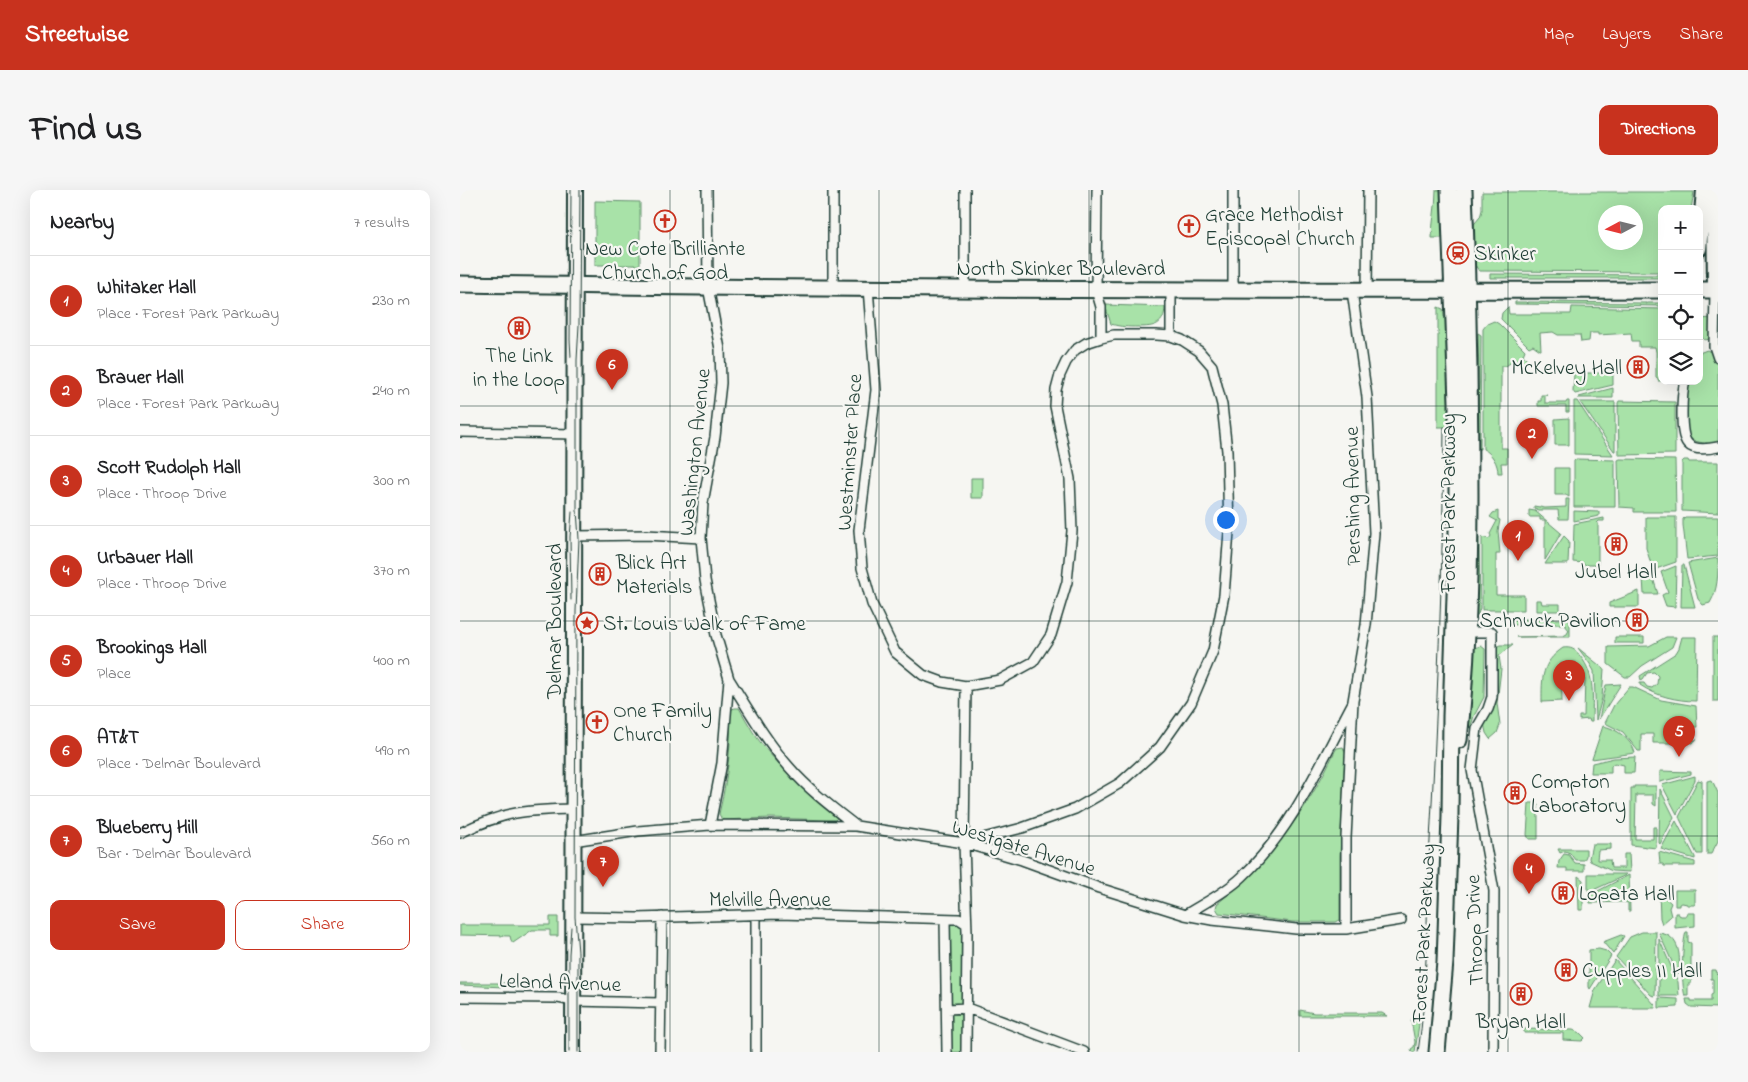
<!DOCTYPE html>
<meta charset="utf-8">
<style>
:root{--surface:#fff;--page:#f6f6f6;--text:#202124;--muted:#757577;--line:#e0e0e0;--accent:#c8321e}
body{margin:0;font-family:"Indie Flower",sans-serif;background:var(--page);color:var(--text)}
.controls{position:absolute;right:15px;top:15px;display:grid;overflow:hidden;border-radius:10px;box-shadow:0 5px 20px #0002}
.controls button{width:45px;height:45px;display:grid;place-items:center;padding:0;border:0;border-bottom:1px solid var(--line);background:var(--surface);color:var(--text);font:25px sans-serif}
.compass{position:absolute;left:1138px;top:15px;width:45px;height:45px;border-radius:50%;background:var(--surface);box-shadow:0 5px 20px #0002;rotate:263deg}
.you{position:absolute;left:765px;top:329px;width:18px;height:18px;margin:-12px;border:4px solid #fff;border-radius:50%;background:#1a73e8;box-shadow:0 0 0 8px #1a73e833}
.badge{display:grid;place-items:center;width:32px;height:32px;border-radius:50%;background:var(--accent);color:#fff;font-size:16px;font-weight:700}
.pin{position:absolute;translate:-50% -41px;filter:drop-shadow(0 1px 2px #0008)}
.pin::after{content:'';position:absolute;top:26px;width:18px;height:15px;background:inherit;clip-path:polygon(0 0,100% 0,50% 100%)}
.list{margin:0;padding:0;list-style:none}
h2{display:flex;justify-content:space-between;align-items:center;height:65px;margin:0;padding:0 20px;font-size:21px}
h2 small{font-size:16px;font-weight:400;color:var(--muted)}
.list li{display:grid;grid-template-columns:32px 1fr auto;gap:15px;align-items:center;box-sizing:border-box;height:90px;padding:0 20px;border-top:1px solid var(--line)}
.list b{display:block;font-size:19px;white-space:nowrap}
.list p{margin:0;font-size:16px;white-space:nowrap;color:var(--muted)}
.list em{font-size:16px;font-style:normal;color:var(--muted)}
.actions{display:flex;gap:10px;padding:15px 20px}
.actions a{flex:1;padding:11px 0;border:1px solid var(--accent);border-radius:10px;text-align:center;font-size:18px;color:var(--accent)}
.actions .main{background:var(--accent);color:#fff}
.icon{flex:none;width:28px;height:28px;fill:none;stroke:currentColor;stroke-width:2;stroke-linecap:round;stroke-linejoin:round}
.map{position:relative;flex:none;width:1258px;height:862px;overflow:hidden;border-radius:10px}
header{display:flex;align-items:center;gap:30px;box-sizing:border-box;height:70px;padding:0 25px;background:var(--accent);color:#fff}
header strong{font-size:24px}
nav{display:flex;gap:28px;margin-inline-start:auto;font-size:18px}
.intro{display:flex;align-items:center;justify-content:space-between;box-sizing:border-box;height:120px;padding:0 30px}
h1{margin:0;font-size:35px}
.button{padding:12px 22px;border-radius:10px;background:var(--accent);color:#fff;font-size:18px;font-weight:700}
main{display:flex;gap:30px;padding:0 30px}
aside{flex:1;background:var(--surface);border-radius:10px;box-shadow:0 5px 20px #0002}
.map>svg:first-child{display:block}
</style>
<header>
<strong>Streetwise</strong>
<nav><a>Map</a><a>Layers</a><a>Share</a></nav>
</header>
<div class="intro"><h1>Find us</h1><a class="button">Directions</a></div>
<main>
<aside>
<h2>Nearby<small>7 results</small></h2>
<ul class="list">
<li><span class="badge">1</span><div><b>Whitaker Hall</b><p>Place · Forest Park Parkway</p></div><em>230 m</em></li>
<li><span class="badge">2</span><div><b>Brauer Hall</b><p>Place · Forest Park Parkway</p></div><em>240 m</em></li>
<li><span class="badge">3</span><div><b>Scott Rudolph Hall</b><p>Place · Throop Drive</p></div><em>300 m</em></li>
<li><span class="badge">4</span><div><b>Urbauer Hall</b><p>Place · Throop Drive</p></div><em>370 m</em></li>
<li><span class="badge">5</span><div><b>Brookings Hall</b><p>Place</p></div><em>400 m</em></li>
<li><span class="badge">6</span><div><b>AT&amp;T</b><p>Place · Delmar Boulevard</p></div><em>490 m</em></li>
<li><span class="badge">7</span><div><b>Blueberry Hill</b><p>Bar · Delmar Boulevard</p></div><em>560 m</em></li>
</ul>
<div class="actions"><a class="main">Save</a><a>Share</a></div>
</aside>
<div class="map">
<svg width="1258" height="862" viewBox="0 0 1258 862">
<rect width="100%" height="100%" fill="#f6f6f2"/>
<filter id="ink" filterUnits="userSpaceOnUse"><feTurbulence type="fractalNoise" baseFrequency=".02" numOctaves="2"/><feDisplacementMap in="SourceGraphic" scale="10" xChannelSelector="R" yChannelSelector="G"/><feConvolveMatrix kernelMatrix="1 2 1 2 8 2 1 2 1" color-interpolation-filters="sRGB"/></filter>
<g filter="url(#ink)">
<!-- green -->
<path fill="#a8e2a8" stroke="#64906e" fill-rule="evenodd" d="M976 0H984L986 48H972C972 32 976 17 976 0Z
M1022 2H1234L1231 19H1202V82L1019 81 1015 75 1011 74 1010 39 1020 27 1022 20ZM1146 22H1176V52H1146Z
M135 11 180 12V75H135Z
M1030 84 1202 85V88H1030Z
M1055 112H1066L1068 114V112L1186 113V114L1188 113H1202V116L1055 114Z
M645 115 705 117C704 135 695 137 678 137 668 137 661 137 651 134Z
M978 117 983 119 984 127H988L992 237H978Z
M1048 117 1049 124H1111L1112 117 1202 119V191H1198V188H1196V162L1195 157H1179V151H1172L1171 143 1138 145V143H1130L1129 151 1121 152 1120 145H1098L1093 142 1080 143 1081 160H1080L1073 155 1069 157 1041 129 1042 123Z
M1251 128 1250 149 1245 150 1242 148 1241 129Z
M1034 131 1039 134 1065 160 1063 165 1067 169V173H1050L1046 176H1041V258H1047V273H1041L1042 283H1038C1038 274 1032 263 1023 259V139L1027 134Z
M1018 143 1021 145 1020 259H1018L1015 256 1019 193Z
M1247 160 1254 164 1258 174V251C1246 254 1233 254 1226 244L1225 206 1227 191H1239V163Z
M1115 183H1153V195L1115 204 1113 201 1114 184Z
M1153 198V208H1118L1119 207Z
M1081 205H1087L1085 207V213H1106L1107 211H1109V222H1106V216H1078V211H1081Z
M1114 211H1117L1153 265 1114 264Z
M1159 211 1215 212V264L1159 265 1158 213Z
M1120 212H1155V261H1154Z
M1109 228V255H1095V229Z
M1116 269 1155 270V317H1114V271Z
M1160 269 1215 270 1216 322H1174V318L1159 317 1158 270Z
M1224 270H1228L1229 272H1258V323L1222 321V272Z
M1095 278H1109V307L1106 305H1095Z
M511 288H523V308H511Z
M1106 309H1109L1108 329H1099L1098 320H1078L1074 318V316L1085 318 1106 317Z
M1069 320 1075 321 1101 343 1085 370V330H1080V327H1069Z
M1038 321V329L1040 330 1038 341 1040 364H1036V405H1064V420H1022V347L1029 349 1031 346 1030 344 1037 331 1030 327 1033 323Z
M1114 321 1139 322V326L1114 331Z
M1186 327H1216V372L1193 380 1186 358Z
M1225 327H1258V366L1227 369 1223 335V329Z
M1144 328V331H1139L1137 333H1138V375H1123V373L1113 372 1114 334Z
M1104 346 1109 351 1108 374H1085Z
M1019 348 1020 418 1018 424 1014 427 1016 419 1015 355Z
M1258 368C1258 385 1258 399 1250 413L1243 415 1238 409 1228 373Z
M1222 375H1224L1235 417H1221Z
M1216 376 1215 417 1206 416 1202 405 1208 402 1201 382Z
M1192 385 1198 404H1184L1183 388Z
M1179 401V417H1149V413Z
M1076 410H1081L1082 414H1100V421H1076Z
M1054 429H1110V447H1056L1103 446 1107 444 1109 440 1104 434 1053 435 1051 431Z
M1155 447H1184V453H1155Z
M1206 447H1216L1212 457 1182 476 1170 487H1165L1148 474V457L1189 456Z
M1222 447H1237L1236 511C1217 511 1196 506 1180 495V493H1184L1187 497 1192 498 1197 494 1198 486 1194 482 1187 483 1183 489 1181 490 1180 486 1216 463 1219 458Z
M1253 447H1258V511H1253Z
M1040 455H1053L1039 466 1041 479 1037 513 1040 535 1037 543 1030 549 1026 543 1024 533 1036 457Z
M1021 456 1025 459 1024 507 1014 526 1009 542 1014 461V458Z
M1103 458C1111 457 1115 459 1120 466 1136 485 1132 509 1132 532H1130L1129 529 1119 530V526H1124L1125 485H1116V472H1101L1102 511 1082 512C1082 488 1081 473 1103 458Z
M1118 458 1144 479 1142 508 1136 530 1134 481 1130 474Z
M1161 494 1139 529 1146 495Z
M1169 497H1173L1201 510 1236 516 1237 537H1212L1209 539 1208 544 1212 550H1237H1235L1233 553 1224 551V553H1193V544H1181V561H1178L1163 542 1145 533 1154 515Z
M275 518H279C284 526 288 534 293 542 314 574 345 598 374 622L377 628 375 630H368L311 628 262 630 259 624C267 590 272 556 270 521L272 519Z
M1143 536C1156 538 1172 550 1175 563L1132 569Z
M883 557 885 562 880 666V730L876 732H833L759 723 756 718 757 714C809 671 846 623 875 561L877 558Z
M1175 567 1174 583H1164V575L1155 573 1151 575V583H1131L1132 573 1154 568Z
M1200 581 1231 582V584L1200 592Z
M1235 586V590L1217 624 1202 595Z
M1238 590 1242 591V664H1237L1219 627Z
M1252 590 1258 603V651L1251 664H1247V591Z
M1174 596H1196V616L1193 614V605H1176L1175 649H1193V637H1196V658L1171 655V598H1174Z
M1200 599 1214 627 1200 654 1199 653Z
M1069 613H1078V649H1069L1067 645Z
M1216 631 1235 667V669L1201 659Z
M1132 654H1151V659L1138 660 1137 670H1150L1151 678H1164V664H1169L1170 682 1152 681 1130 671 1129 668Z
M1098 659H1126V666L1124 670H1115L1110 663 1105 661 1100 663Z
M1199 662 1235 672V676H1204L1203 674H1200Z
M1104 664 1109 665 1115 673 1124 674V681H1107V678H1098L1099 671Z
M1128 684H1166V685L1129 702 1128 700Z
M1169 685 1170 721H1168V713L1164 712 1130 713V705Z
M1118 686 1123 690V720H1119Z
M1215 700H1235V715H1227V714L1222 713 1219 714V716H1215Z
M1199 702 1211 713 1209 718 1211 726 1202 734 1200 728Z
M1215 723H1218L1219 725 1221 726H1227V723H1235V736L1215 738Z
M90 727H98V746H90V740H72L53 753 51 750 50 746 0 745V735H90Z
M485 729 505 733 506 862H487Z
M1182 742H1196L1195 806 1191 805 1156 767 1170 747Z
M1226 742H1228V752L1231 753V794H1228V806H1225C1221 794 1222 754 1226 742Z
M1199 743C1221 745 1221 769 1218 785Z
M1161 745 1164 746 1153 764 1143 752Z
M1199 749 1218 792 1219 806H1199Z
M1139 759 1146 761 1151 766 1130 799 1129 797V760Z
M1155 770 1195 815 1196 818H1130L1135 800Z
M1251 780H1256L1258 786V818L1231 817 1227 814 1226 809H1231V811H1251V805L1253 804V789H1251Z
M0 793H44V797L0 795Z
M1199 808 1218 809V817L1199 818Z
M840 820 854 823H922L927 826H840Z
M954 826 960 827 955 862H952L951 859 954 857 955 852 951 830Z
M1064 839 1113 840 1120 843 1125 848 1122 851 1103 850V843H1064Z"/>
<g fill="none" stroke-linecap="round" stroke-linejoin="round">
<!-- minor casing -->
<g stroke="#1f3d34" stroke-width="12">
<path id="minor" d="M247 0 248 97 260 159 261 193 255 247 243 313 241 348 245 390 256 445 269 489 262 573 250 635
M505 0V99
M637 0 636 100 641 117V148
M773 0V100
M373 98V0
M408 98 416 200 399 340 402 378 412 414 435 462 463 485 482 492 506 496 540 490 573 472 591 445 607 392 612 341 610 289 595 216 596 200 600 185 606 172 615 160 626 153 641 148 654 145H696L711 146 722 150 739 161 752 176 762 215 767 261 769 342 764 405 753 461 731 513 700 557 660 593 615 619 562 638 504 653
M711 100V146
M1255 100 1254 156 1258 168
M907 101 908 0
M1225 191C1222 202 1222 212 1222 223 1222 252 1225 264 1258 257
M0 242 115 244
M115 346 186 345 241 348
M1005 442H1032V507L1028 519 1017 538 1012 580 1034 701 1033 862
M269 489C288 519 306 551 330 578 349 600 373 618 396 636
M506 496 504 653 507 742 506 862
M0 643C44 621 66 620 114 619
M113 651 178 641 250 635 396 636 504 653 562 670 639 698 725 725 752 730 836 739H886L941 730
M296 725V862
M725 725C744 713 765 703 782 687 832 640 860 574 892 514
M113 727 177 728 319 724 499 729 505 733
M485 729 487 862
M886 739V648L893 511 906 435 914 343 907 207 892 101
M0 807 98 808 113 811 200 813
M487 819 507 818 624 862
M200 862 202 727"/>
</g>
<!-- secondary casing -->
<g stroke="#1f3d34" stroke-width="18">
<path id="secondary" d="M1254 0 1255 100
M1239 59 1244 0
M113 862 115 0"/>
</g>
<!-- primary casing -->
<g stroke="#1f3d34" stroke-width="19">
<path id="primary" d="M0 94C401 100 801 101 1202 100
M1239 100H1258
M999 550C1008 468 1010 386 1010 304 1010 202 1008 101 1004 0
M977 862 985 772 990 626 991 526 997 346V212L989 0"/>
</g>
<!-- minor -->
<use href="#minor" stroke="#f6f6f2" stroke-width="9"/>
<!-- secondary -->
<use href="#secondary" stroke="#f6f6f2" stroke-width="14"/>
<!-- primary -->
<use href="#primary" stroke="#f6f6f2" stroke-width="15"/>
<!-- tram -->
<path stroke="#1f3d34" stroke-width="1" d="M111 167 110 150 111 0
M111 410 110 347 112 322
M109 862V764L111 737
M118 862V762L115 727 116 421 119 349 117 320V170L119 135 120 0
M958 862C968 798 966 734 969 669 977 525 983 382 984 237"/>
</g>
</g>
<!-- grid -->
<path fill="none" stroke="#1f3d34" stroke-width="1" stroke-opacity="0.55" d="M210 0V862M419 0V862M629 0V862M839 0V862M1048 0V862M0 216H1258M0 431H1258M0 646H1258"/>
<!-- icons -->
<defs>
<g id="church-ring" transform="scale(1.125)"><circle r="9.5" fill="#f6f6f2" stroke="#c8321e" stroke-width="1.5"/><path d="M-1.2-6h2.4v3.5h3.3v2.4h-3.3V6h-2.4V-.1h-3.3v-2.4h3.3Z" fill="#c8321e"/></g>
<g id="station-ring" transform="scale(1.125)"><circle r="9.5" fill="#f6f6f2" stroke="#c8321e" stroke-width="1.5"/><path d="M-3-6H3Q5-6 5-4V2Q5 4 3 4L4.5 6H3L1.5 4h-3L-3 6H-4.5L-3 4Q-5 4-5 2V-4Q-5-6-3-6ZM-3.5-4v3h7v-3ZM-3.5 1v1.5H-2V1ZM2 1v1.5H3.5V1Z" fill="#c8321e"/></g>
<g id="building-ring" transform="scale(1.125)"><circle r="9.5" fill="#f6f6f2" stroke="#c8321e" stroke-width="1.5"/><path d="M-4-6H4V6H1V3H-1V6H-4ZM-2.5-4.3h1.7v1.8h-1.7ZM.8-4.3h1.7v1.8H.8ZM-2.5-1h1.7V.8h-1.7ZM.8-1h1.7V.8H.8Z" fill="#c8321e"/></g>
<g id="sight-ring" transform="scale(1.125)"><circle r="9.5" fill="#f6f6f2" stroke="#c8321e" stroke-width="1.5"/><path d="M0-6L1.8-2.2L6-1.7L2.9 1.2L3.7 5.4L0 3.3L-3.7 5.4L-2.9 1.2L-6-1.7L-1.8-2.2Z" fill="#c8321e"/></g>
</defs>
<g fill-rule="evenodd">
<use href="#church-ring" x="205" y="31"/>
<use href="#church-ring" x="729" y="36"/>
<use href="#station-ring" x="998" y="63"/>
<use href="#building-ring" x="59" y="138"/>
<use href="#building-ring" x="1178" y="177"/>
<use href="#building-ring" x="1156" y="354"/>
<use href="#building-ring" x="140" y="384"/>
<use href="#building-ring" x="1177" y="430"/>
<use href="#sight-ring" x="127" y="433"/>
<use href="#church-ring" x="137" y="532"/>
<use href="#building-ring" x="1055" y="603"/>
<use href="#building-ring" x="1103" y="703"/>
<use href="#building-ring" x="1106" y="780"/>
<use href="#building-ring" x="1061" y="804"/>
</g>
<g text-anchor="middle" stroke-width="4.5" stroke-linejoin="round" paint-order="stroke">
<!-- poi labels -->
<g font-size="21" fill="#1f3d34" stroke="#f6f6f2" text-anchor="start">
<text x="745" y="31">Grace Methodist<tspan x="745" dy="24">Episcopal Church</tspan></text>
<text x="205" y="65" text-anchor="middle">New Cote Brilliante<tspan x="205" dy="24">Church of God</tspan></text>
<text x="1014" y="70">Skinker</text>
<text x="59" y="172" text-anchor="middle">The Link<tspan x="59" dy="24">in the Loop</tspan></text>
<text x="1162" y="184" text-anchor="end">McKelvey Hall</text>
<text x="156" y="379">Blick Art<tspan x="156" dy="24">Materials</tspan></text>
<text x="1156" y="388" text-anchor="middle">Jubel Hall</text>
<text x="1161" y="437" text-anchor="end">Schnuck Pavilion</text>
<text x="143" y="440">St. Louis Walk of Fame</text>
<text x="153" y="527">One Family<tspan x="153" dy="24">Church</tspan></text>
<text x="1071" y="598">Compton<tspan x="1071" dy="24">Laboratory</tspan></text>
<text x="1119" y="710">Lopata Hall</text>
<text x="1122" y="787">Cupples II Hall</text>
<text x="1061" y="838" text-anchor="middle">Bryan Hall</text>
</g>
<!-- street labels -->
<g font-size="21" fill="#1f3d34" stroke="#f6f6f2">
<text x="601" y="85">North Skinker Boulevard</text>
<text transform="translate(234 262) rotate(-84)" y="7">Washington Avenue</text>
<text transform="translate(389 262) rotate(-86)" y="7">Westminster Place</text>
<text transform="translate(892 306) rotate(-91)" y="7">Pershing Avenue</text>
<text transform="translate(988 313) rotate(-90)" y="7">Forest Park Parkway</text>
<text transform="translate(94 431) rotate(-90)" y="7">Delmar Boulevard</text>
<text transform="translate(564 657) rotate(17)" y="7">Westgate Avenue</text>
<text x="310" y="716">Melville Avenue</text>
<text transform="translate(1014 740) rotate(-92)" y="7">Throop Drive</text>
<text transform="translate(963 743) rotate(-87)" y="7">Forest Park Parkway</text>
<text transform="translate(100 792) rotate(2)" y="7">Leland Avenue</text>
</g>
</g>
</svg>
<div class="controls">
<button>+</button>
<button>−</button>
<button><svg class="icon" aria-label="locate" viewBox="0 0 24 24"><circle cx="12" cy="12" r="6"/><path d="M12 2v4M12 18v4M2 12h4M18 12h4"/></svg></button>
<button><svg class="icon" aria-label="layers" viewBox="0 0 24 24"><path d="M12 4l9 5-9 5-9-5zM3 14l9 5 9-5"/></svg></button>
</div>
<svg class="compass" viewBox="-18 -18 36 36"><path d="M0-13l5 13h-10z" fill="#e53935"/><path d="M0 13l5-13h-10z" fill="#757577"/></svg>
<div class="you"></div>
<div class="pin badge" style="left:1058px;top:371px">1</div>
<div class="pin badge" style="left:1072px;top:269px">2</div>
<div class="pin badge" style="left:1109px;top:511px">3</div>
<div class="pin badge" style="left:1069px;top:704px">4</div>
<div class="pin badge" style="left:1219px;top:567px">5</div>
<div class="pin badge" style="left:152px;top:200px">6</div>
<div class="pin badge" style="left:143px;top:697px">7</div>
</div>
</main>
